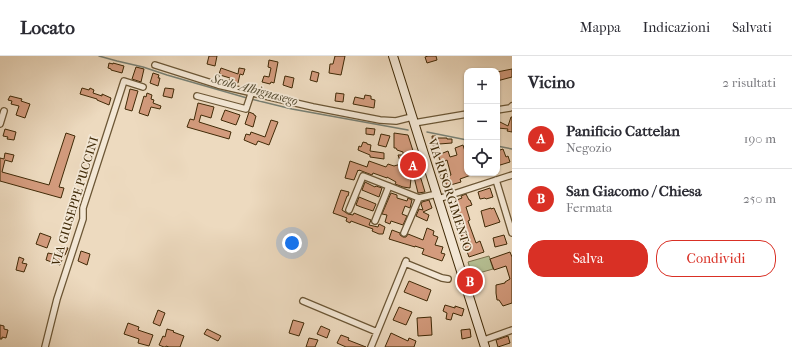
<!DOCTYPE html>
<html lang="it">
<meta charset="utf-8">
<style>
:root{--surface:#fff;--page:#f7f7f7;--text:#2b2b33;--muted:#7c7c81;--line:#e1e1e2;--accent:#d93025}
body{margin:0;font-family:"IM FELL French Canon",serif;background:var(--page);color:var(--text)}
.controls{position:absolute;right:12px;top:12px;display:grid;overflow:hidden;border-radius:8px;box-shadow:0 1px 3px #0004}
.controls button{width:36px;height:36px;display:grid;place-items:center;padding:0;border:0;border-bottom:1px solid var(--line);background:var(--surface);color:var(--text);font:20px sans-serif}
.you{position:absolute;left:292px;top:187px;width:14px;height:14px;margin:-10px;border:3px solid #fff;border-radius:50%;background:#1a73e8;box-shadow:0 0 0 6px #1a73e833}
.badge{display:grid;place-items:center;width:26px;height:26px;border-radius:50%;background:var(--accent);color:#fff;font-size:13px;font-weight:700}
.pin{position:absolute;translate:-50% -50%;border:2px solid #fff;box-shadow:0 1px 4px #0006}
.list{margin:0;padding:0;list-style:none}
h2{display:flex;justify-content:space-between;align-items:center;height:52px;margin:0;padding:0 16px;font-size:17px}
h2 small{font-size:13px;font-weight:400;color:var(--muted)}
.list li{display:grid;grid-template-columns:26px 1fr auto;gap:12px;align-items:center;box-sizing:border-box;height:60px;padding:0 16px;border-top:1px solid var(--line)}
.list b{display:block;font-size:15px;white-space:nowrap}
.list p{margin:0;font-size:13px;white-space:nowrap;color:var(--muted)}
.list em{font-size:13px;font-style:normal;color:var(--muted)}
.actions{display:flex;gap:8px;padding:12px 16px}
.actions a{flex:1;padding:9px 0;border:1px solid var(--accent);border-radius:16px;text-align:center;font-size:14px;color:var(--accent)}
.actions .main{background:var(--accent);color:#fff}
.icon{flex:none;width:22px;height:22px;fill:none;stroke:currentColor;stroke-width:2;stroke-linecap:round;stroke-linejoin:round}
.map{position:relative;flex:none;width:512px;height:291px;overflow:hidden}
header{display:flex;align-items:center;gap:24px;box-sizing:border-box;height:56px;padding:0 20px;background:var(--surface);border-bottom:1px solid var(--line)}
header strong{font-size:19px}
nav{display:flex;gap:22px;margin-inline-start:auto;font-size:14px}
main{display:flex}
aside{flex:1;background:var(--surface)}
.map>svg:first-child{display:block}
</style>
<header>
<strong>Locato</strong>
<nav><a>Mappa</a><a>Indicazioni</a><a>Salvati</a></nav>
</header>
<main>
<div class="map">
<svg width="512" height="291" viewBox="0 0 512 291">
<rect width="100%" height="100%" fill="#eddabf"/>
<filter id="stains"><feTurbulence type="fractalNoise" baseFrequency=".005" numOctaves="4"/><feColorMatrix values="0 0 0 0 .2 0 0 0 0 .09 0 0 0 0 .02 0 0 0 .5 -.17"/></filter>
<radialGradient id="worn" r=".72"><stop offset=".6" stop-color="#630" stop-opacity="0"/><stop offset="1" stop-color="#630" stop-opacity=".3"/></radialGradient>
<!-- grass -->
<path fill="#b6c094" stroke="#7b754e" d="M489 200 493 213 472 219 468 206Z"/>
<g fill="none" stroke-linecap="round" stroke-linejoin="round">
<!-- stream -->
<path stroke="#777f73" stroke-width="1.5" d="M99 0 117 5 143 11 167 19 247 42
M251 43 292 53 408 74
M427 76 467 84
M497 90 512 93"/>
</g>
<!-- building -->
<path fill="#d39b7d" stroke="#402a07" d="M209 0H217L215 10 207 8Z
M335 0H345L341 19 329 17 330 8H333Z
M428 0H436L437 4 427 7 425 1Z
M269 4 278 6 274 27 271 26 270 28 262 26 264 20 269 21 271 12 268 11Z
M109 7 113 8V7L124 10 122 17 111 14V13L108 12Z
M136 11 144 13 141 26 132 23Z
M221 12 238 18 239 12 245 13 243 19 240 18 238 27 229 24 230 22 220 19 221 18H219Z
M512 13V21L497 25V16Z
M312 15 319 17 317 26 310 24Z
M153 17 159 19 158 22H160L158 30 150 27Z
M285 20 294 22 292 32 283 29Z
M82 32 89 34 90 32 94 34 93 37 102 40V38L111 42 109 49 97 44V43L80 38Z
M165 32 174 33 172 42 163 40Z
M130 33 138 35 132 55 125 53Z
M147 37 152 39 151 43 154 44 153 47 161 50 160 53 151 51 148 60 139 57 144 40 146 41Z
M336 37 344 38 343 46 335 45Z
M365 39 371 40V43L375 44 374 52 353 48 355 41 364 43Z
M10 40 22 43 21 45 30 48 25 62 16 59 19 50 11 48 12 45 8 44Z
M198 47 214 51 211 62 201 59 199 66 231 76 229 83 187 71 190 63 194 64Z
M225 54 240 59 236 69 221 64Z
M249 56 254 58V59L256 60 253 71 245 68Z
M511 61H512V76L507 75 508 73 498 72 500 66 508 70Z
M271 64 278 66 269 89 258 85 256 89 244 84 246 78 250 79 251 76 265 81Z
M366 72 375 73 374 79 366 78Z
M5 73 16 76 14 84 7 83 8 81 3 80Z
M66 77 75 80 59 131 64 132 61 142 0 125V102L4 103 5 97 14 99 12 106 5 104 2 116 49 129Z
M394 77 408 79 414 98 411 99 416 114 418 113 425 136 418 137 412 113 410 132 403 131 395 128 396 126 387 121V122L373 117 372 119 359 114V115L358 114 354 124 345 122 350 105 367 111 369 105 386 111 388 108 394 110 401 108 398 99H403V96L397 94 396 92H394Z
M381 78 390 80 386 91 378 89Z
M432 80H436V82H447V83H452V87L439 88V90H433Z
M363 86 367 87V88L371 89 370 95 384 97V103L370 101V99L358 94 359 90 361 91Z
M463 89 467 102V117L474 118 460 123 461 126 447 130 444 121 451 119 447 104 441 107 438 99 448 95 450 101 457 99 455 92Z
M503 93 506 101 508 100 510 106 497 110V95Z
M365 126 375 131 376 130 382 132 379 141 362 134Z
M490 132 493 141 486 143 485 142 480 143 478 136Z
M341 134 349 136 348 140H347L342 154 348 158 353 159 354 157 371 164 369 169 378 171 379 168 385 171 383 178H379L372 175 373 173 359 168 351 165 350 167 346 165 347 162 333 157Z
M391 137 397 139V142L407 145 408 142 412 144 410 152 405 150 402 158 407 160 403 169 391 165 390 168 385 166 387 159 382 158Z
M466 138 469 144H470L472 149 466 151 470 164 468 165 476 187 480 185 484 196 469 201 461 179H463L456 160 459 159 454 145 462 142 461 140Z
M359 141 376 148 373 155 361 151 356 149Z
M429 144 432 152 423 156 429 159 427 165 416 160 419 153 423 154 421 148 422 146Z
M491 152V153L494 152 500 166 485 171 481 155Z
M427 172 434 175 433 179 438 181 435 189 443 191 441 197 445 198 442 205 422 198 424 193 415 190V191L389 183 392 174 400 177V179L403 181H406L408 178 423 184Z
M40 177 51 181 47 192 36 188Z
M504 179 507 188 495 191 493 182Z
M61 191 68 192 65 199H64L60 209 46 204 48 197 57 199V197L59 198Z
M81 195 90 198 87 209 78 205Z
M510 196 512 201V247L503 250 499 244H497L496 237V229L505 227V226L510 223 506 210 494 214 490 203Z
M19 201 24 203 22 207 27 208 24 216 16 214Z
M409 225 431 234 427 245 404 236Z
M445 249 455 252V250L464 253 462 260 453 257 451 264 446 263 447 257 443 255Z
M399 251 412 256 406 269 393 264Z
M158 254 165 257 160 270 153 267Z
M431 261 432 279 418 280 417 262Z
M293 264 304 267 299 280 289 277Z
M128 267 139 271 138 274 153 279 149 290 138 287 139 283 124 278Z
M0 269 4 270V273L8 274 6 282 2 281V283H0Z
M321 270 330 274 327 282 317 278Z
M167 273 174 275 173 276 184 280 180 291H169L166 290V291H164L159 289 163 280 165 281Z
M207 273 221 280 218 285 204 278Z
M470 273 471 281 462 283 461 274Z
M391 277 408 285 409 282 416 285 414 291H385Z
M341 279 349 282 348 284 366 291H346L337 287Z
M508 280 510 287 498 291 496 284Z
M309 282 318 284 315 291H306Z"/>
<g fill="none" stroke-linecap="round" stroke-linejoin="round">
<!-- minor casing -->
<g stroke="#6b5635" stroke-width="8">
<path id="minor" d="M155 9 218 29 313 51 380 64 396 65 412 61
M197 40 246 53 251 38
M497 54 510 52 512 50
M414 67 467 58
M0 68 4 55
M496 124 512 177
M438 143 512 119
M349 154 363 120 419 142 437 138
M375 165 389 130
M404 177 419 142
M405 207 442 222 448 223
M303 245 377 276
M484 284 512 274
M45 291 57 243 83 163V152L124 25 143 31
M371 291 406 205"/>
</g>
<!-- secondary casing -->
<g stroke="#402a07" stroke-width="10">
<path id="secondary" d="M393 0 485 291"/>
</g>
<!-- minor -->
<use href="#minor" stroke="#f3e7d5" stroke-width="5.5"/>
<!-- secondary -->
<use href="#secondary" stroke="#f3e7d5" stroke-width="8"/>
</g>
<g text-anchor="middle" stroke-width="3.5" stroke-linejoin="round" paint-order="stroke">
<!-- street labels -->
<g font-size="12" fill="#402a07" stroke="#f3e7d5">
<text transform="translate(450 139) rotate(72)" y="4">VIA RISORGIMENTO</text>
<text transform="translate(75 145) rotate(-73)" y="4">VIA GIUSEPPE PUCCINI</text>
</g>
<!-- water labels -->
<g font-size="13" font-style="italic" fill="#574e34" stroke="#f3e7d5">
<text transform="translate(255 33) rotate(15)" y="5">Scolo Albignasego</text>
</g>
</g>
<rect width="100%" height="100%" filter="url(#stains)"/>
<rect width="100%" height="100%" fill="url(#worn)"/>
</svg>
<div class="controls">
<button>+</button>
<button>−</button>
<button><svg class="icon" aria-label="locate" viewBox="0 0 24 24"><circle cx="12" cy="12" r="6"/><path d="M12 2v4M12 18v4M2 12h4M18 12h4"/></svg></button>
</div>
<div class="you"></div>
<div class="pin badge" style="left:413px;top:109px">A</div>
<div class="pin badge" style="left:470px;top:225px">B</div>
</div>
<aside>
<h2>Vicino<small>2 risultati</small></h2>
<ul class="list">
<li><span class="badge">A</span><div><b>Panificio Cattelan</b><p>Negozio</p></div><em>190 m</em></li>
<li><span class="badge">B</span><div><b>San Giacomo / Chiesa</b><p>Fermata</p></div><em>250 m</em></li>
</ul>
<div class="actions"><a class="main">Salva</a><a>Condividi</a></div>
</aside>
</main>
